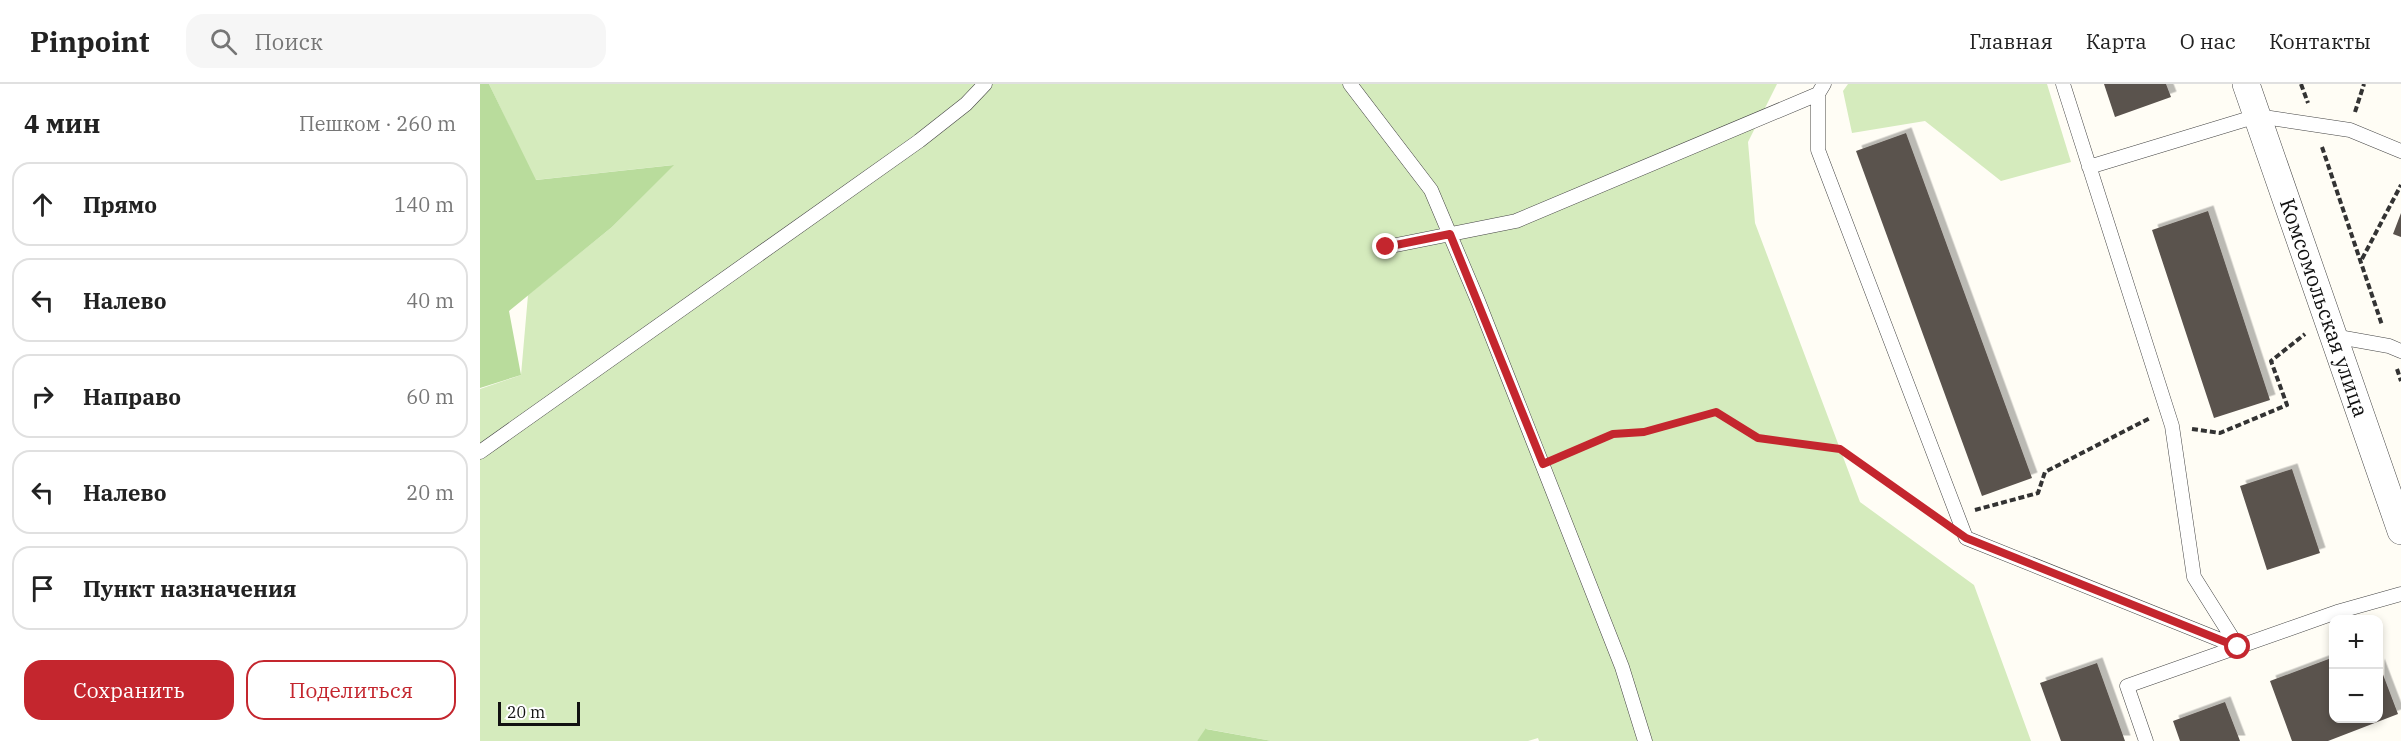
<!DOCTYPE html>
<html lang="ru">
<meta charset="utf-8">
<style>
:root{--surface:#fff;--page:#f6f6f6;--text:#222;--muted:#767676;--line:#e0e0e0;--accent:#c4262e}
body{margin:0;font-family:"IBM Plex Serif",serif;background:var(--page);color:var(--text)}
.controls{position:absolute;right:18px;bottom:18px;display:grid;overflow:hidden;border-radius:12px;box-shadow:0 3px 9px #0003}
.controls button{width:54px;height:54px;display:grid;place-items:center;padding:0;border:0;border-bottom:2px solid var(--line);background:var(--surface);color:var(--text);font:30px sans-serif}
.scale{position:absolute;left:18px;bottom:15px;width:82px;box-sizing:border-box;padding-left:6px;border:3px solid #111;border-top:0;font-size:16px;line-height:21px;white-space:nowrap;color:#111;-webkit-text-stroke:4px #fff;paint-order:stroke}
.stop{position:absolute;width:18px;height:18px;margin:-14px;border:4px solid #c4262e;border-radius:50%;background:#fff}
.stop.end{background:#c4262e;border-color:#fff;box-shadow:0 2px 6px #0008}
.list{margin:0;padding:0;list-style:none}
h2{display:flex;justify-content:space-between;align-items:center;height:78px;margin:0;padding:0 24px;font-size:26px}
h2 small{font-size:20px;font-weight:400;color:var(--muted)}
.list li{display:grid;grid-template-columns:39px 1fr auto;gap:18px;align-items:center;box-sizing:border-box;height:84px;margin:0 12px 12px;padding:0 12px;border:2px solid var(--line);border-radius:18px}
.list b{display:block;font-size:22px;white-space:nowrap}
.list em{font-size:20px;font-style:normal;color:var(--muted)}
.actions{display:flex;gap:12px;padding:18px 24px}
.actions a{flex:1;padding:14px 0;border:2px solid var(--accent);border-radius:18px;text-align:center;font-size:21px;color:var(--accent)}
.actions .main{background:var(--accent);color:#fff}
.icon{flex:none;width:33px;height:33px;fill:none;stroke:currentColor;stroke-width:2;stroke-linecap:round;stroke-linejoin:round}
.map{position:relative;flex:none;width:1921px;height:657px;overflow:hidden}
header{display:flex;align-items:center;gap:36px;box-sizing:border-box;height:84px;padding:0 30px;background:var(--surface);border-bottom:2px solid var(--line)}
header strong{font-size:28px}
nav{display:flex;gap:33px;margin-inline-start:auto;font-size:21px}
.search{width:420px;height:54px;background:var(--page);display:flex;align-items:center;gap:15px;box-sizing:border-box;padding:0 21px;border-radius:18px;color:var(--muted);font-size:22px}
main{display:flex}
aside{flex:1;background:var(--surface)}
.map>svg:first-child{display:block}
</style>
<header>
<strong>Pinpoint</strong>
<div class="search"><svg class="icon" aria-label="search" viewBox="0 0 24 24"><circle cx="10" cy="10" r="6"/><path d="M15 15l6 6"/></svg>Поиск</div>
<nav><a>Главная</a><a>Карта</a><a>О нас</a><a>Контакты</a></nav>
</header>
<main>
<aside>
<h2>4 мин<small>Пешком · 260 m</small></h2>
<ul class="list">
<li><svg class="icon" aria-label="ahead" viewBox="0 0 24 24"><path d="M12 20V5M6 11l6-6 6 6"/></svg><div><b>Прямо</b></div><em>140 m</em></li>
<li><svg class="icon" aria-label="left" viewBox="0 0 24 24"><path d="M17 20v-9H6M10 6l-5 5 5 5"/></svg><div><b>Налево</b></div><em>40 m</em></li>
<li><svg class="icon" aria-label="right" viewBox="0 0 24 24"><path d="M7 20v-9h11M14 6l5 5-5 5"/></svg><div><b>Направо</b></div><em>60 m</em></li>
<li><svg class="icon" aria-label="left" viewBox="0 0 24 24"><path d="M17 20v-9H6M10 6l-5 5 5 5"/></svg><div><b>Налево</b></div><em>20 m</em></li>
<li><svg class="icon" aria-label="arrive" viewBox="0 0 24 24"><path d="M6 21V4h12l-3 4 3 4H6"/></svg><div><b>Пункт назначения</b></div></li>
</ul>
<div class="actions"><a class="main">Сохранить</a><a>Поделиться</a></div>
</aside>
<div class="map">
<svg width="1921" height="657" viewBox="0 0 1921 657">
<defs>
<filter id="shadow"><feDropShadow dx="5.5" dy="-5.5" stdDeviation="0" flood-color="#0004"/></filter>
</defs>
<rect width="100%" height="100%" fill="#fffdf5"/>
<!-- green -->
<path fill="#d5ebbd" d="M9 0H1297L1268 58 1275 139 1380 418 1494 501 1551 657H1059L1058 654 1048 657H792L727 645 717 657H0V305L41 291 48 211 132 143 193 81 55 96Z
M1368 0H1567L1591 78 1521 97 1445 37 1372 49 1363 7Z"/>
<!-- forest -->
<path fill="#b9dc9c" d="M0 0H9L56 96 194 81 132 143 29 227 41 291 0 304Z
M726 644V645L792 657H717Z"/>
<!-- building -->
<path fill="#5a524d" filter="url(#shadow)" d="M1624 0H1686L1691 13 1635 33Z
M1426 49 1552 394 1502 412 1376 67Z
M1728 127 1790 316 1734 334 1672 146Z
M1921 129V153L1913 150Z
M1812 385 1840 469 1787 486 1760 402Z
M1854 573V634H1898L1899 580 1918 630 1848 657H1812L1790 597Z
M1617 579 1645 657H1581L1560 599Z
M1745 618 1760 657H1700L1693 637Z"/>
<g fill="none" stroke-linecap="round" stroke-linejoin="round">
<!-- lane casing -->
<g stroke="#444" stroke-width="15">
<path id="lane" d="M870 0 951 106 998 217 1142 583 1165 657
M1344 0 1338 10V66L1486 454 1758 563
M1583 0 1692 342 1714 493 1758 563
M1609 83 1777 32 1870 46 1921 67
M906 163 1036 137 1338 10
M1853 252 1909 262 1921 267
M0 368 439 57 486 20 505 0
M1666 657 1647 602 1857 528 1921 510"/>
</g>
<!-- street casing -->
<g stroke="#444" stroke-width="28">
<g id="street">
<path id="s1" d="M1766 0 1921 447"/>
</g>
</g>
<!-- path -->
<path stroke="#333" stroke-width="4" stroke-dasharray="6 3" stroke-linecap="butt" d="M1821 0 1828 19
M1875 28 1884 0
M1842 63 1902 241
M1882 175 1921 101
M1917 285 1921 297
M1712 345 1740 349 1807 321 1791 277 1825 250
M1080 372 1133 350 1164 348 1236 328 1278 354 1360 365 1456 433
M1495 426 1558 409 1565 388 1670 334"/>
<!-- lane -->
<use href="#lane" stroke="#fff" stroke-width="14"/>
<!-- street -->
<use href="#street" stroke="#fff" stroke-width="27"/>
</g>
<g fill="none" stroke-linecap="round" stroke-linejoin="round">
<!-- route -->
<path stroke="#c4262e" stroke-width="8" d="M906 163 970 150 1063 380 1133 350 1164 348 1236 328 1278 354 1360 365 1486 454 1758 563"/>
</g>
<g text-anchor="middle" stroke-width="6" stroke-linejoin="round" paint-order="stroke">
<!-- street labels -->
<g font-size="21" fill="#111" stroke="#fff">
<text dy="7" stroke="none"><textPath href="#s1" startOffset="237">Комсомольская улица</textPath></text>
</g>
</g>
</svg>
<div class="controls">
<button>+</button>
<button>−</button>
</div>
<div class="scale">20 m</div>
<div class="stop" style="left:1758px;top:563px"></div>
<div class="stop end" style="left:906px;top:163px"></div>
</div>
</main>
